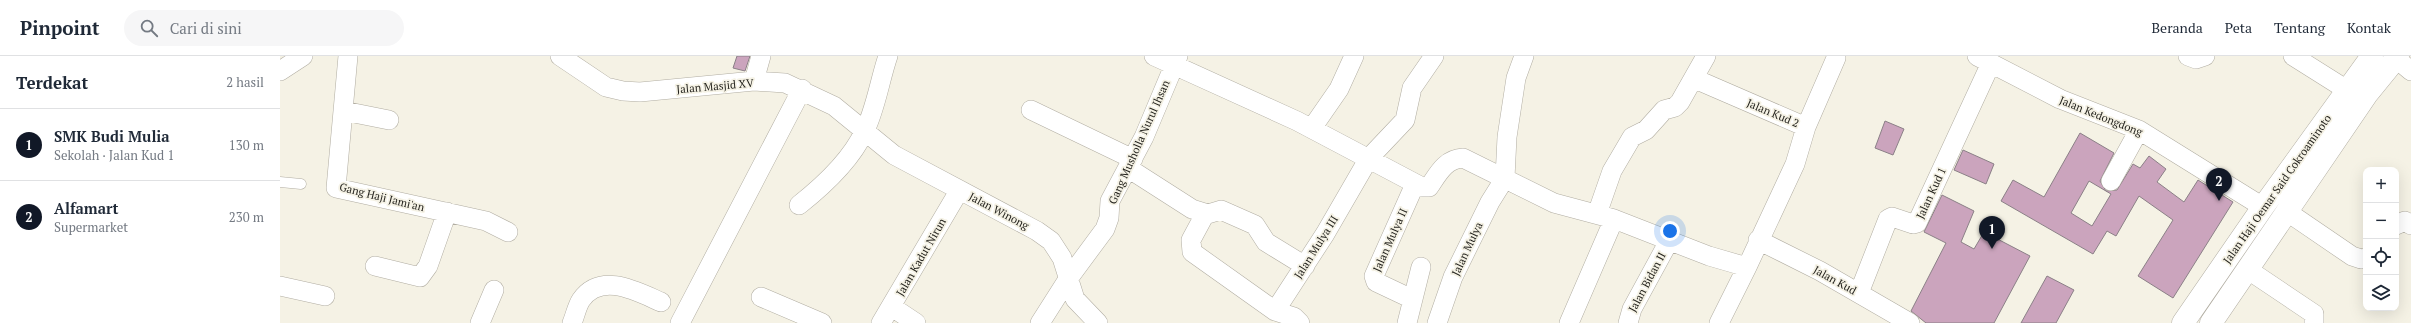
<!DOCTYPE html>
<html lang="id">
<meta charset="utf-8">
<style>
:root{--surface:#fff;--page:#f6f6f7;--text:#1f2937;--muted:#747a83;--line:#e0e1e3;--accent:#111827}
body{margin:0;font-family:"PT Serif",serif;background:var(--page);color:var(--text)}
.controls{position:absolute;right:12px;bottom:12px;display:grid;overflow:hidden;border-radius:8px;box-shadow:0 4px 16px #0002}
.controls button{width:36px;height:36px;display:grid;place-items:center;padding:0;border:0;border-bottom:1px solid var(--line);background:var(--surface);color:var(--text);font:20px sans-serif}
.you{position:absolute;left:1390px;top:175px;width:14px;height:14px;margin:-10px;border:3px solid #fff;border-radius:50%;background:#1a73e8;box-shadow:0 0 0 6px #1a73e833}
.badge{display:grid;place-items:center;width:26px;height:26px;border-radius:50%;background:var(--accent);color:#fff;font-size:13px;font-weight:700}
.pin{position:absolute;translate:-50% -33px;filter:drop-shadow(0 1px 2px #0008)}
.pin::after{content:'';position:absolute;top:21px;width:14px;height:12px;background:inherit;clip-path:polygon(0 0,100% 0,50% 100%)}
.list{margin:0;padding:0;list-style:none}
h2{display:flex;justify-content:space-between;align-items:center;height:52px;margin:0;padding:0 16px;font-size:17px}
h2 small{font-size:13px;font-weight:400;color:var(--muted)}
.list li{display:grid;grid-template-columns:26px 1fr auto;gap:12px;align-items:center;box-sizing:border-box;height:72px;padding:0 16px;border-top:1px solid var(--line)}
.list b{display:block;font-size:15px;white-space:nowrap}
.list p{margin:0;font-size:13px;white-space:nowrap;color:var(--muted)}
.list em{font-size:13px;font-style:normal;color:var(--muted)}
.icon{flex:none;width:22px;height:22px;fill:none;stroke:currentColor;stroke-width:2;stroke-linecap:round;stroke-linejoin:round}
.map{position:relative;flex:none;width:2131px;height:267px;overflow:hidden}
header{display:flex;align-items:center;gap:24px;box-sizing:border-box;height:56px;padding:0 20px;background:var(--surface);border-bottom:1px solid var(--line)}
header strong{font-size:19px}
nav{display:flex;gap:22px;margin-inline-start:auto;font-size:14px}
.search{width:280px;height:36px;background:var(--page);display:flex;align-items:center;gap:10px;box-sizing:border-box;padding:0 14px;border-radius:22px;color:var(--muted);font-size:15px}
main{display:flex}
aside{flex:1;background:var(--surface)}
.map>svg:first-child{display:block}
</style>
<header>
<strong>Pinpoint</strong>
<div class="search"><svg class="icon" aria-label="search" viewBox="0 0 24 24"><circle cx="10" cy="10" r="6"/><path d="M15 15l6 6"/></svg>Cari di sini</div>
<nav><a>Beranda</a><a>Peta</a><a>Tentang</a><a>Kontak</a></nav>
</header>
<main>
<aside>
<h2>Terdekat<small>2 hasil</small></h2>
<ul class="list">
<li><span class="badge">1</span><div><b>SMK Budi Mulia</b><p>Sekolah · Jalan Kud 1</p></div><em>130 m</em></li>
<li><span class="badge">2</span><div><b>Alfamart</b><p>Supermarket</p></div><em>230 m</em></li>
</ul>
</aside>
<div class="map">
<svg width="2131" height="267" viewBox="0 0 2131 267">
<rect width="100%" height="100%" fill="#f5f2e5"/>
<!-- building -->
<path fill="#cba4bd" stroke="#8b8087" fill-rule="evenodd" d="M457 0H470L465 15 453 12Z
M1605 65 1624 73 1613 99 1595 92Z
M1800 77 1834 97 1820 125 1826 135 1837 134 1853 108 1860 112 1869 100 1886 113 1877 126 1904 146 1918 124 1953 146 1893 242 1858 220 1893 164 1859 140 1836 180 1827 175 1813 198 1721 145 1733 124 1764 141ZM1809 125 1831 138 1812 170 1791 157Z
M1683 94 1714 108 1706 128 1674 114Z
M1662 139 1694 155 1681 186 1694 193 1704 176 1750 200 1714 267H1646L1631 255 1666 187 1644 176Z
M1767 220 1794 234 1776 267H1741Z"/>
<g fill="none" stroke-linecap="round" stroke-linejoin="round">
<!-- lane casing -->
<g stroke="#b1ada2" stroke-width="11">
<path id="lane" d="M0 126 21 128"/>
</g>
<!-- street casing -->
<g stroke="#b1ada2" stroke-width="20">
<path id="street" d="M68 0 56 132 206 165 228 176
M280 0 326 31 343 35 360 36 474 25 505 27 554 50 614 99 757 175 771 185 782 202 795 243 818 267
M874 0 1017 65 1142 131H1149C1158 118 1165 103 1183 102L1274 147 1334 163 1429 200 1467 211 1515 108 1526 71 1556 2
M1697 0 1780 43 1859 74 1983 151
M1908 0 1916 3 1925 0
M2013 0 2067 34
M2113 0 2131 15
M0 15 23 0
M1415 23 1526 71
M474 25 481 0
M751 54 853 103
M64 55 109 64
M1032 72 1059 33 1074 0
M848 112 912 153 928 158 941 154 975 169 986 186 1025 210
M1831 125 1859 74
M519 149C543 130 571 104 584 76 595 56 600 23 608 0
M2006 155 2072 200 2081 203 2086 202
M925 158 911 184 912 196 995 255 1014 261 1020 267
M1317 158 1332 115 1352 81 1366 74 1384 54 1395 51 1400 46 1426 0
M2116 169 2125 165 2131 169
M1478 184 1540 215 1630 267
M95 210 140 221 148 210 167 156
M1967 213 2034 258V267
M0 230 45 240
M1579 237 1608 163 1612 161 1633 168 1637 167 1711 7
M481 241 542 267
M1132 243 1096 226 1094 220 1135 128
M612 251 636 267
M995 255 1045 178 1089 102 1125 64 1132 32 1154 0
M200 267 214 234
M292 267C295 260 297 250 301 244 321 215 358 236 381 246
M400 267 522 33
M601 267 679 135
M760 267 788 223 825 173 829 162 830 145 864 81 898 0
M1127 267 1141 211
M1157 267 1173 221 1210 146 1225 122 1227 81 1236 22 1244 0
M1289 267 1334 163
M1348 267 1352 253 1389 185
M1439 267 1467 211"/>
</g>
<!-- primary casing -->
<g stroke="#b1ada2" stroke-width="23">
<path id="primary" d="M1903 267 1983 151 2092 0
M1931 267 2087 38 2118 0"/>
</g>
<!-- lane -->
<use href="#lane" stroke="#fff" stroke-width="10"/>
<!-- street -->
<use href="#street" stroke="#fff" stroke-width="19"/>
<!-- primary -->
<use href="#primary" stroke="#fff" stroke-width="22"/>
</g>
<g text-anchor="middle" stroke-width="3.5" stroke-linejoin="round" paint-order="stroke">
<!-- street labels -->
<g font-size="11" fill="#201f1a" stroke="#f5f2e5">
<text transform="translate(435 30) rotate(-5)" y="4">Jalan Masjid XV</text>
<text transform="translate(1493 57) rotate(23)" y="4">Jalan Kud 2</text>
<text transform="translate(1821 60) rotate(22)" y="4">Jalan Kedongdong</text>
<text transform="translate(859 86) rotate(-66)" y="4">Gang Musholla Nurul Ihsan</text>
<text transform="translate(1997 133) rotate(-55)" y="4">Jalan Haji Oemar Said Cokroaminoto</text>
<text transform="translate(1651 137) rotate(-65)" y="4">Jalan Kud 1</text>
<text transform="translate(102 141) rotate(14)" y="4">Gang Haji Jami'an</text>
<text transform="translate(719 155) rotate(28)" y="4">Jalan Winong</text>
<text transform="translate(1110 184) rotate(-66)" y="4">Jalan Mulya II</text>
<text transform="translate(1036 191) rotate(-58)" y="4">Jalan Mulya III</text>
<text transform="translate(1187 193) rotate(-65)" y="4">Jalan Mulya</text>
<text transform="translate(641 201) rotate(-60)" y="4">Jalan Kadut Nirun</text>
<text transform="translate(1555 224) rotate(29)" y="4">Jalan Kud</text>
<text transform="translate(1367 226) rotate(-62)" y="4">Jalan Bidan II</text>
</g>
</g>
</svg>
<div class="controls">
<button>+</button>
<button>−</button>
<button><svg class="icon" aria-label="locate" viewBox="0 0 24 24"><circle cx="12" cy="12" r="6"/><path d="M12 2v4M12 18v4M2 12h4M18 12h4"/></svg></button>
<button><svg class="icon" aria-label="layers" viewBox="0 0 24 24"><path d="M12 4l9 5-9 5-9-5zM3 14l9 5 9-5"/></svg></button>
</div>
<div class="you"></div>
<div class="pin badge" style="left:1712px;top:193px">1</div>
<div class="pin badge" style="left:1939px;top:145px">2</div>
</div>
</main>
